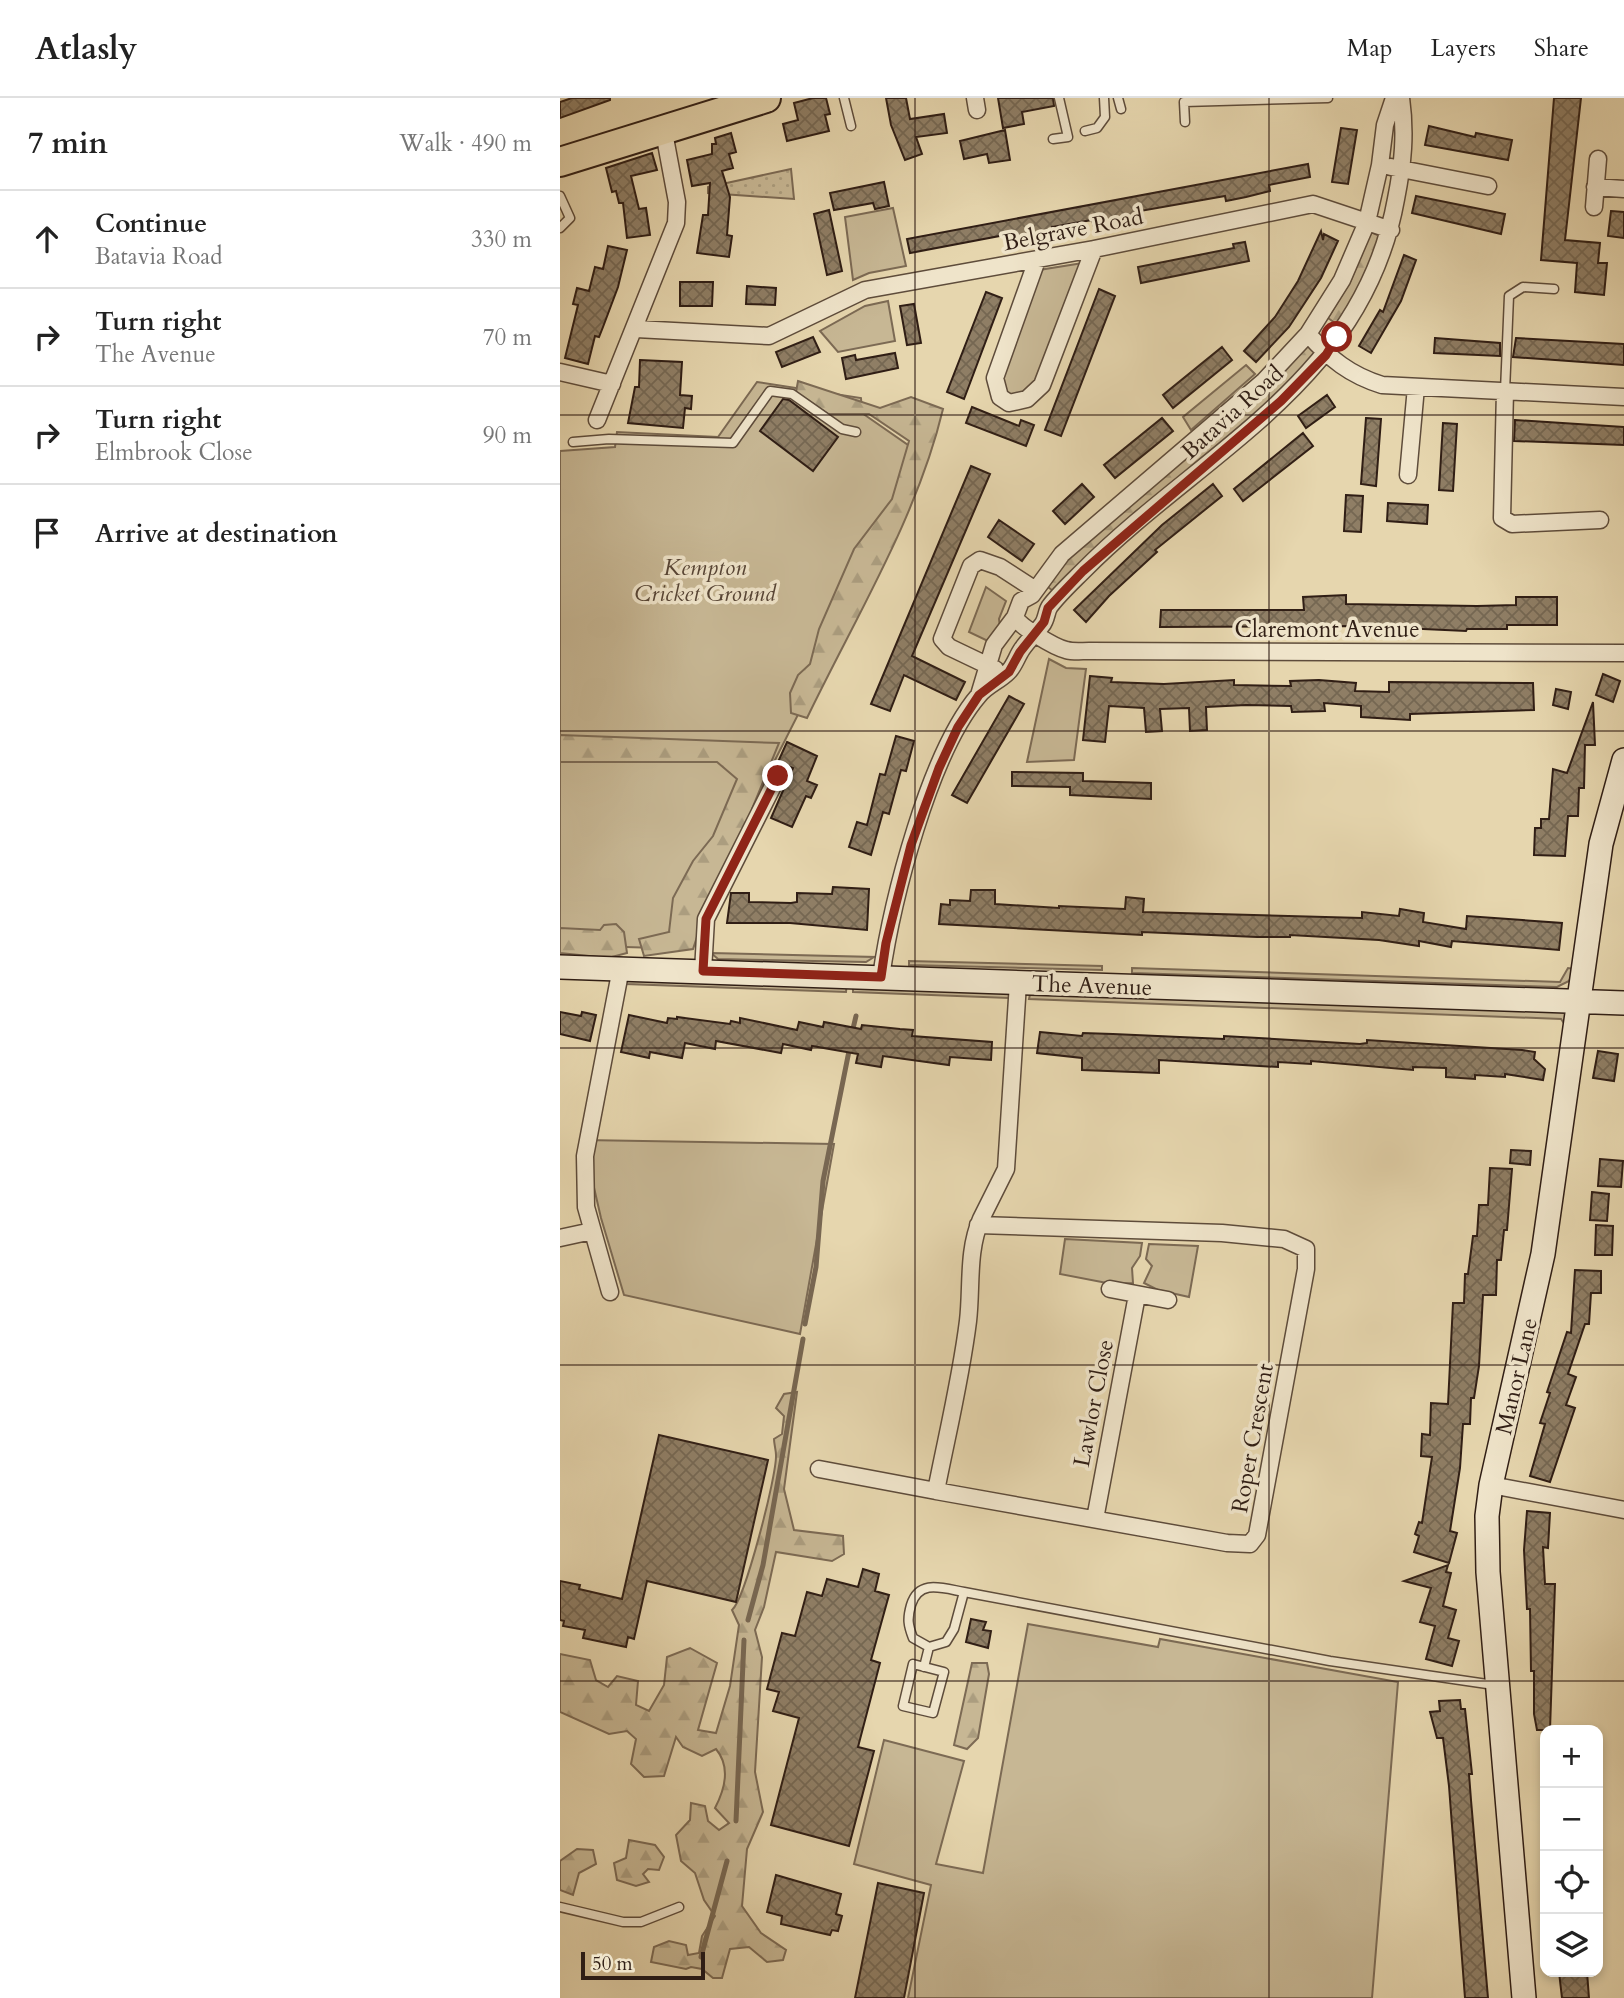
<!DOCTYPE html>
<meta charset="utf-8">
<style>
:root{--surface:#fff;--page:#f6f6f6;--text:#222;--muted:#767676;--line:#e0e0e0}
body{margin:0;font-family:Cardo,serif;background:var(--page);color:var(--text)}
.controls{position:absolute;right:21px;bottom:21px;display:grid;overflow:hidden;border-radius:14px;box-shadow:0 4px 10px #0003}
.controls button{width:63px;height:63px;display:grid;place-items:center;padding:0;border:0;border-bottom:2px solid var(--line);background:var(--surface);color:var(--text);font:35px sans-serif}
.scale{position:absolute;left:21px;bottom:18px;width:124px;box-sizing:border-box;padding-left:7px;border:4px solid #301e15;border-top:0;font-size:19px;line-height:24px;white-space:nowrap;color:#301e15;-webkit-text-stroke:5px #efe4ca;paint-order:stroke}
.stop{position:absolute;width:21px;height:21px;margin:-16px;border:5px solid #8f2418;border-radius:50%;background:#fff}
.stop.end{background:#8f2418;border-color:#fff;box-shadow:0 2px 7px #0008}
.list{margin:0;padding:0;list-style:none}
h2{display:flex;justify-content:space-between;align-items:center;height:91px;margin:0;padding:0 28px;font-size:30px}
h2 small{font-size:23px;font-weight:400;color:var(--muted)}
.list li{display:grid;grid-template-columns:46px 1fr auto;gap:21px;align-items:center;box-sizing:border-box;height:98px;padding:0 28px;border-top:2px solid var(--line)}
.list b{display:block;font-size:26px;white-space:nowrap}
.list p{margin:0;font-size:23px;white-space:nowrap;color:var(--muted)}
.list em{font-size:23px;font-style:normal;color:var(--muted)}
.icon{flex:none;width:38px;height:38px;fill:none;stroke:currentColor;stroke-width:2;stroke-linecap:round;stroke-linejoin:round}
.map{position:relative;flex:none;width:1064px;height:1900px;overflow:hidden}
header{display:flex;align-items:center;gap:42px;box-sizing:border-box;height:98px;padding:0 35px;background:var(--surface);border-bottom:2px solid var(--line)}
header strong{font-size:33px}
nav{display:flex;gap:38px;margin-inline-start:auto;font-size:24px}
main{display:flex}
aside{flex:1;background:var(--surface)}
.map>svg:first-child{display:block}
</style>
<header>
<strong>Atlasly</strong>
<nav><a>Map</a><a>Layers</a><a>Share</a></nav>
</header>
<main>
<aside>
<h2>7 min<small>Walk · 490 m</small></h2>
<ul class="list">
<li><svg class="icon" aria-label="ahead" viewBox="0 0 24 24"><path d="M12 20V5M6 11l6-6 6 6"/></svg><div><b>Continue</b><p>Batavia Road</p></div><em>330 m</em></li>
<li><svg class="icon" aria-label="right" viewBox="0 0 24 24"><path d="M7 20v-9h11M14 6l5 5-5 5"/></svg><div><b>Turn right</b><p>The Avenue</p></div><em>70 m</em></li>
<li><svg class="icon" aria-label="right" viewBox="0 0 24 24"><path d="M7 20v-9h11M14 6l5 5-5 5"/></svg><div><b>Turn right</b><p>Elmbrook Close</p></div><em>90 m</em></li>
<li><svg class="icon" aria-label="arrive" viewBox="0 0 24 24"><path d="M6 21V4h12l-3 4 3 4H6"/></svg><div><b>Arrive at destination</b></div></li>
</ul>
</aside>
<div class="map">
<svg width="1064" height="1900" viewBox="0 0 1064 1900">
<defs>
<pattern id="forest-firs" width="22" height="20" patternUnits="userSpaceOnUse" patternTransform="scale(1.75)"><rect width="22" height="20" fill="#c7b794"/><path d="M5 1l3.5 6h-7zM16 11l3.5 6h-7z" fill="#ab9d7f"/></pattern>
<pattern id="garden-dots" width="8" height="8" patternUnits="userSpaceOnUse" patternTransform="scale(1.75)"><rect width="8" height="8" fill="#c7b794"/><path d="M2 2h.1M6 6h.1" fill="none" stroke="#ab9d7f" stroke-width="1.8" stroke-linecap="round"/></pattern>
<pattern id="building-cross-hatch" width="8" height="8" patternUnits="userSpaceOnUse" patternTransform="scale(1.75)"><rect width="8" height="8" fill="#8f7e65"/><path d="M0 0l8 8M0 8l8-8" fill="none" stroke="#756752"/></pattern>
</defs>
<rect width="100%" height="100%" fill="#e6d6ae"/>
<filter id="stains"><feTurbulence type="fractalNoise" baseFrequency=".00286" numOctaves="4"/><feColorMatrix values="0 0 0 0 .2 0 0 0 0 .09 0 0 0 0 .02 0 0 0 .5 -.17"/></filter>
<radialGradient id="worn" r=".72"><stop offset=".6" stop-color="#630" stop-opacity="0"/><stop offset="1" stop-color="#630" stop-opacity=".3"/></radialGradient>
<!-- green -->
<path fill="#c7b794" stroke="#7c6a54" stroke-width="2" d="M333 110 346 168 309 175 293 182 285 119Z
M529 164 482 287 449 305 437 271 473 173Z
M328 203 335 243 278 254 260 233 305 208Z
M686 267 695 276 631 332 623 319Z
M197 284 301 300 302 315 358 354 331 433 136 818 130 851 0 847V353L55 349 57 334 158 339Z
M426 489 446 503 439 521 440 530 430 544 409 534Z
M489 561 506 570 526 571 514 662 467 664Z
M151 855 314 859 306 864 158 861Z
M349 863 542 868V872L349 867Z
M572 870 1000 884 1008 870 1015 871 1009 883 997 889 572 875Z
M67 881 287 884 286 894 66 886Z
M293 884 450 892 449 900 293 894Z
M471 892 1006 913 1008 931 1001 921 469 901Z
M23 1042 274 1046 240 1236 64 1197 41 1120Z
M505 1141 582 1145 580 1158 572 1170 573 1185 552 1186 500 1176Z
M589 1146 638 1148 629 1199 598 1192 584 1185 592 1168 586 1161Z
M468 1526 598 1549 600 1541 838 1584 812 1900H348L371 1787 294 1766 324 1642 404 1663 376 1766 423 1775Z"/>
<!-- forest -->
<path fill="url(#forest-firs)" stroke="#7c6a54" stroke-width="2" d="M811 134 822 139 801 188 778 227 768 220 790 184Z
M748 236 766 257 501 499 480 483Z
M238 283 320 310 351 299 383 311C357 420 295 520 247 620L231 615 230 595 238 577 250 566 259 531 294 451 332 401 349 343 309 316H268L236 294Z
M0 637 219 645 192 711 200 725 142 824 133 851 84 858 79 841 109 834 113 800 133 763 153 738 177 681 157 664H0Z
M56 826 64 834 67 855 48 860 0 855V830L40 832 44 827Z
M237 1294 224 1391 234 1432 283 1438 284 1456 272 1463 216 1454 204 1509 195 1532 202 1559 195 1674 203 1714 187 1751 182 1808 201 1835 226 1852 223 1862 207 1864 189 1849 170 1851 162 1880H153L142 1871 131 1869 126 1871 91 1864 94 1849 109 1843 126 1847 128 1857 139 1855 142 1838 155 1818 144 1802 135 1775 121 1763 116 1737 130 1722 131 1705 145 1708 148 1723 159 1732 169 1725 155 1710C165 1691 171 1669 156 1651L142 1658 123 1649 116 1639 104 1678 84 1679 71 1666 76 1641 67 1633 49 1636 0 1614V1556L30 1562 36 1582 48 1589 57 1578 78 1583 76 1607 89 1613 104 1587 107 1559 130 1550 157 1565 138 1632 156 1635 170 1588 179 1527 172 1512C185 1501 217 1377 216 1357 216 1352 214 1346 214 1341L222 1336 224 1318 216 1310 224 1296Z
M412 1565H427L429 1576 418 1640 407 1651 394 1647Z
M69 1742 95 1747 104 1759 99 1772 88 1771 83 1776 89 1784 76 1788 57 1782 54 1765 66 1760Z
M17 1751 33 1752 36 1766 19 1775 13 1797 0 1792V1763Z"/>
<!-- garden -->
<path fill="url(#garden-dots)" stroke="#7c6a54" stroke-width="2" d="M231 71 234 101 148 95V89Z"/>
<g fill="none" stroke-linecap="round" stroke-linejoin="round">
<!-- stream -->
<path stroke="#786752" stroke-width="5" d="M292 935 296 918
M245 1226 256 1169 263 1083 290 948
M188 1522 203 1467 243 1241
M176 1723 184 1542
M141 1859 167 1763"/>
</g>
<!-- building -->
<path fill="url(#building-cross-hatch)" stroke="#301e15" stroke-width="2" d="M12 0H50V2L0 20V4Z
M253 0H266L270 16 265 17 269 33 227 43 223 26 238 22 234 5Z
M326 0H346L350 21 384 16 387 35 356 39 362 56 345 62 331 27Z
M438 0H493L494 8 462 14 464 26 443 30Z
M994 0H1021L1005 142 1040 145 1038 165H1047L1044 197 1015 194 1017 165 981 162Z
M869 28 915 39 916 35 952 42 948 62 865 47Z
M781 30 797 32 788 86 772 84Z
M445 32 450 62 429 65 427 56 404 61 400 43Z
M171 35 176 54 169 56 173 70 162 73 170 99 167 137 172 138 169 159 137 155 143 117H148L150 85 132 88 127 62 152 56V46H156L155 40Z
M92 55 97 72 71 78 79 111 86 110 90 137 67 140 63 105H59L56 93 52 94 46 70Z
M748 66 750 79 709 87 710 93 686 99 666 103 665 98 580 113 581 119 534 129 532 122 492 129 493 136 480 139 446 144 445 137 350 155 347 141Z
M324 84 329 108 315 111 313 105 274 112 270 95Z
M856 98 945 116 941 136 852 115Z
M269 112 282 173 267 177 254 116Z
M1051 113 1064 114V140L1048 138Z
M761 133 763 142 764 136 778 143 761 180 729 229 696 264 684 253 715 219 738 183Z
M685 144 689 163 581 185 578 169 674 150 673 146Z
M48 148 67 152 58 189 43 229 39 239 35 238 28 266 5 260 18 207 13 206 17 190 29 193 35 169 43 171Z
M844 157 856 162 841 203 811 255 799 248 820 212 823 214Z
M120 184H153L152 208H120Z
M187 188 216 190 215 207 186 206Z
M539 191 555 198 501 338 485 332Z
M426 194 442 200 404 301 387 294Z
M354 206 361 245 347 247 340 208Z
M253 239 260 254 222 269 216 254Z
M875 240 940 245V258L874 255Z
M956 240 1064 246V267L953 259Z
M662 249 672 262 613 310 603 297Z
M335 255 338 270 286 281 282 260 295 257 296 262Z
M80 262 122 264 120 297 132 298 131 311 125 310 123 330 68 325 75 289H79Z
M767 297 775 309 746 330 738 318Z
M223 301 229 302 278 339 253 373 200 333Z
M412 309 459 328 461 322 474 327 466 348 406 325Z
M602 320 613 333 555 380 544 367Z
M806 320 821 321 816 388 801 386Z
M955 322 1064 329V347L954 343Z
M883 325 897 326 893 393 879 392Z
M743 335 753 348 683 403 674 391Z
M411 368 430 376 352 558 405 584 396 602 344 577 330 613 311 606Z
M522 386 534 399 505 426 493 413Z
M653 386 662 398 595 452 597 454 549 498 526 524 514 512 602 427Z
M786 397 803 398 801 434 784 433Z
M828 405 868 407 867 426 827 423Z
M439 422 474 446 462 463 428 439Z
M786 497V506L917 508 956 507V499H997V527H947V531H907L906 533 798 528 600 529 601 512H744L743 499Z
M1043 576 1060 583 1053 604 1036 597Z
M530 578 552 580 551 584 604 586 674 582V587L731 588 730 583 759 582 796 585 795 593 829 594V584L973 585 974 612 850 616V622L801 619V608L764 605 765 613 732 614 731 608 686 607 646 609 647 632 630 633 629 610 600 611 602 633 586 634 584 610 549 608 545 644 523 642Z
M996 591 1011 594 1008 611 993 607Z
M449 598 464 606 407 705 392 697Z
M1033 604 1035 647H1025L1024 690H1019L1018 718H1008L1005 758 974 757 975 730H981V721H989L993 671 1007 675Z
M336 638 354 643 346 673 341 672 329 716 323 714 311 757 289 749 297 724 307 727 320 676 325 677Z
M227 644 257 658 247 683 257 687 251 700 246 698 232 729 211 720 233 670 218 664Z
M452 674 523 675V683L591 685V701L510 697V689L452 688Z
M273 789 309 791 307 832 230 825H167L171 795H189V804L231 805 237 804V795L272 796Z
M411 792H435V806L499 810V808L565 811 566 799 584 801 583 814 802 820V814L839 818 840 811 864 815 863 824 906 831 907 818 1002 825 999 852 892 843 891 849 859 843V848L819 842 730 837V839H697L582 834V837L379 826 381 806 390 807V802L410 803Z
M0 914 21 918 22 914 36 917 30 943 0 936Z
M69 917 107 925 108 920 117 921V919L170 926 171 923 180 925V920L237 932 239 924 263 929 264 924 301 931 302 927 340 931 353 932 352 938 432 944 431 962 390 959 389 967 323 958 321 969 296 965 298 956 252 948 251 952 223 946 221 955 156 943 155 951 125 945 122 960 90 954 89 960 61 954Z
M480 934 522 938 523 935 553 936 664 941V938L800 946 807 945V942L962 952 975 954 974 961 985 971 983 982 945 976V979L915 977V981L886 979V970L853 969V972L751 963V966L718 964V969L599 962V975L522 972V960L477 955Z
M1038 953 1058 956 1054 983 1033 980Z
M951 1052 971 1053 970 1067 950 1065Z
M1040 1061 1063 1063 1061 1089 1038 1088Z
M930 1070 952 1071 947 1132H944L941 1162H937L936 1197H923L919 1268 914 1300H911L910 1326H903L900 1370 890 1433 897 1435 889 1465 854 1454 859 1438 855 1436 859 1424 862 1425 872 1359 861 1358 862 1336 870 1337 871 1305 888 1306 893 1205H904L905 1176H908L913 1138H917L919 1107H928Z
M1032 1094 1049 1096 1047 1123 1030 1122Z
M1036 1127 1053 1128 1052 1157H1035Z
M1015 1172 1041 1173V1195H1031L1029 1226H1025L1008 1276 1016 1279 1006 1307 1015 1310 990 1384 970 1378 985 1326 980 1325 990 1295 987 1294 1007 1234 1011 1235Z
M99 1337 208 1362 176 1504 87 1483 74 1541 68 1539 66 1549 23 1540 25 1532 3 1528 4 1523 0 1522V1483L20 1487 19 1491 62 1501Z
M967 1413 990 1415 988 1450 983 1449 985 1486H995L990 1632H977L974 1616V1573H971L970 1511H967L964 1452Z
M888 1467 886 1474 891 1475 883 1508 896 1512 888 1540 899 1543 892 1568 866 1561 875 1528 860 1524 871 1490 844 1483Z
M303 1471 319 1476 315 1493 329 1497 311 1562 320 1565 298 1649 314 1653 289 1748 211 1727 239 1620 213 1613 219 1594 207 1591 222 1535 235 1538 247 1494 262 1498 267 1481 298 1489Z
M411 1521 426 1524 423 1532 431 1533 428 1550 406 1544Z
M900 1602 901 1611H905L912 1676H909L911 1702 928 1900H905L889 1688 883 1640H877L870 1614 880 1613 879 1603Z
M216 1777 281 1796 276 1816 282 1818 278 1833 272 1832 270 1837 221 1826 222 1818 207 1814Z
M318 1785 364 1795 344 1900H295Z
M999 1874H1027L1029 1900H1002Z"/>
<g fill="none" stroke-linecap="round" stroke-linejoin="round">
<!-- lane casing -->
<g stroke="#5e4c3b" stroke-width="11">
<path id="lane" d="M284 0 291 28
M558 0 561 11
M625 24 624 4 768 0
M525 33 537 30 545 19 544 0
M493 41 508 39 499 0
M0 98 10 120 0 130
M945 293 949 198 963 189 994 191
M13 344 49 341 173 345 210 293 232 296 282 331 296 334
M404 1494 394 1531 386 1544 369 1549 353 1540C348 1527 347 1521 351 1507 359 1481 382 1490 404 1494L770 1563 934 1587
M353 1566 384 1574 373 1615 343 1608Z
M364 1569 369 1549
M0 1809 63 1824H81L119 1809"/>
</g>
<!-- street casing -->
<g stroke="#5e4c3b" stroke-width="19">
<path id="street" d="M415 0 417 12
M831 69 928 88
M1035 89 1064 91
M1034 109 1038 61
M477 162 435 280 440 299 449 305 467 301 482 287 534 151
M76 231 209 238 305 192 534 151 753 106 831 132
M748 236C770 261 790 277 822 287L1064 299
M0 274 52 286
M945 293 942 420 952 426 1040 422
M37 322 116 125 117 104 103 29
M848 377 856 289
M455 519C459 528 494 549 506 552 513 554 521 553 529 553L1064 555
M435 571 389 549 382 541 411 468 420 462 440 469 474 491
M419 597 434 547 455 519 461 503 472 497 502 456 704 283 748 236 782 182 807 124 820 67 825 27 834 0
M143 873 146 821 218 678
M321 879C332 803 369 655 419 597 427 587 439 583 448 574 454 569 457 558 462 551 468 542 476 535 482 527 487 521 486 513 490 508 499 496 512 484 523 473 642 353 803 285 836 101 843 66 846 35 841 0
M418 1127 662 1135 724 1141 746 1151V1171L697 1437 690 1446 667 1445 376 1393C387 1337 401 1280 408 1223 412 1189 407 1153 421 1121L446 1071 458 885
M0 1140 32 1133
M550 1191 608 1202
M50 1194 26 1109 25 1058 61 870
M259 1371 376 1393
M931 1387 1064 1412
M535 1421 577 1197"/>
</g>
<!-- secondary casing -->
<g stroke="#301e15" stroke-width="26">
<path id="secondary" d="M0 869 1064 905
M964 1900 928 1474 927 1418 931 1387 983 1156 1041 746 1064 662"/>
</g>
<!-- highway casing -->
<g stroke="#301e15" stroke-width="32">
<path id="highway" d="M0 64 206 0"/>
</g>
<!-- lane -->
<use href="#lane" stroke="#efe4ca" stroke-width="8"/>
<!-- street -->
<use href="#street" stroke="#efe4ca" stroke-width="16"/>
<!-- secondary -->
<use href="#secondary" stroke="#efe4ca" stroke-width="23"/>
<!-- highway -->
<use href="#highway" stroke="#e6d6ae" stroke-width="28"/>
</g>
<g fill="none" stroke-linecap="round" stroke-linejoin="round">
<!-- route -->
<path stroke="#8f2418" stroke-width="9" d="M218 678 146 821 143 873 321 879 326 845 351 747 379 670 398 629 419 597 449 574 460 554 484 524 488 510 523 473 721 303 766 257 777 239"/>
</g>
<!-- grid -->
<path fill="none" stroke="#301e15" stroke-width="2" stroke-opacity="0.55" d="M355 0V1900M709 0V1900M0 317H1064M0 633H1064M0 950H1064M0 1267H1064M0 1583H1064"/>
<g text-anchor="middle" stroke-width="7" stroke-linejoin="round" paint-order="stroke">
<!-- street labels -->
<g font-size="23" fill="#301e15" stroke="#efe4ca">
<text transform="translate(513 131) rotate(-11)" y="8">Belgrave Road</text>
<text transform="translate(672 314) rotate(-42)" y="8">Batavia Road</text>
<text x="767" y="539">Claremont Avenue</text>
<text transform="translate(532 887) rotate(2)" y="8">The Avenue</text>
<text transform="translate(956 1278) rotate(-77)" y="8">Manor Lane</text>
<text transform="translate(533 1305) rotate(-79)" y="8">Lawlor Close</text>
<text transform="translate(692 1340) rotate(-80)" y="8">Roper Crescent</text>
</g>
<!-- park labels -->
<g font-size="23" font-style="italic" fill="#564435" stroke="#efe4ca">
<text x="145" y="477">Kempton<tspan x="145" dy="26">Cricket Ground</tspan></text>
</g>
</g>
<rect width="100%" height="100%" filter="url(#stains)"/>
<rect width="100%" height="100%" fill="url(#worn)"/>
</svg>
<div class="controls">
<button>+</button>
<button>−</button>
<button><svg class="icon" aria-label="locate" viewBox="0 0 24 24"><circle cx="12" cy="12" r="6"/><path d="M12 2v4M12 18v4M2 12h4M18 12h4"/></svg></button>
<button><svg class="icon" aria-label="layers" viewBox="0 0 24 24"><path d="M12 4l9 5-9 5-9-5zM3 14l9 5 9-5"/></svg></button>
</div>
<div class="scale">50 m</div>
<div class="stop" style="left:777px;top:239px"></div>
<div class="stop end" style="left:218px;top:678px"></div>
</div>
</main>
